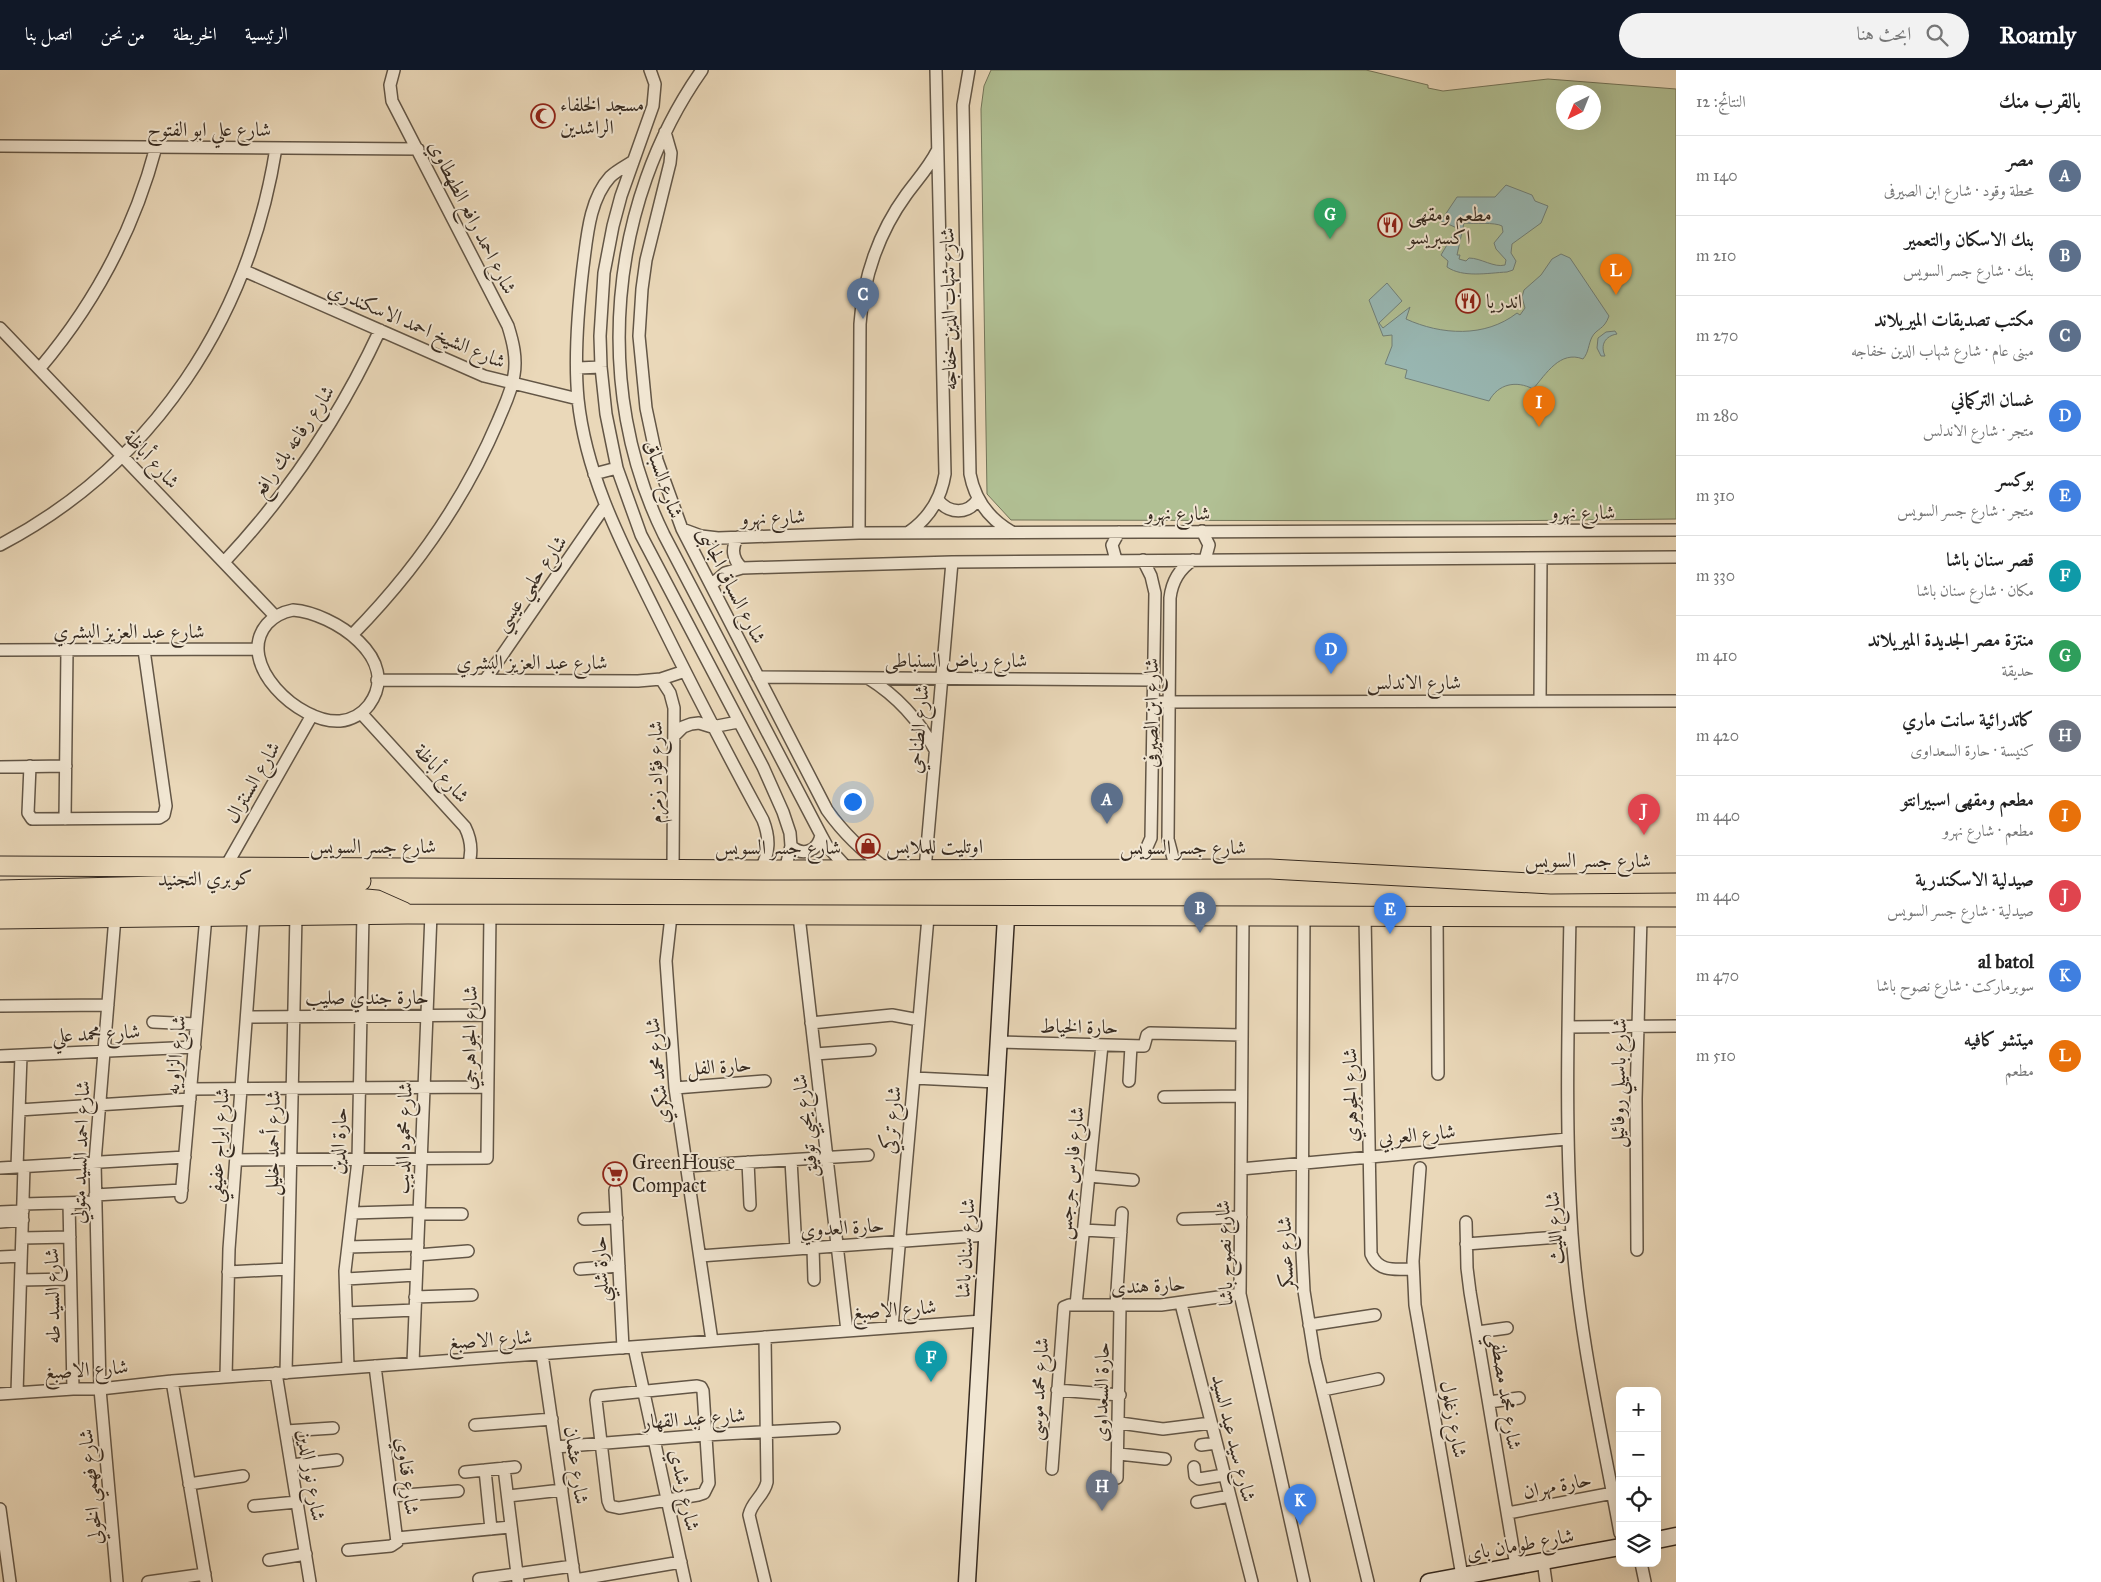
<!DOCTYPE html>
<html lang="ar">
<meta charset="utf-8">
<style>
:root{--surface:#fff;--page:#f2f2f2;--text:#222;--muted:#767676;--line:#e0e0e0;--accent:#111827}
body{margin:0;font-family:"IM FELL Great Primer",Amiri,serif;background:var(--page);color:var(--text);direction:rtl}
.controls{position:absolute;right:15px;bottom:15px;display:grid;overflow:hidden;border-radius:10px;box-shadow:0 5px 20px #0002}
.controls button{width:45px;height:45px;display:grid;place-items:center;padding:0;border:0;border-bottom:1px solid var(--line);background:var(--surface);color:var(--text);font:25px sans-serif}
.compass{position:absolute;left:1556px;top:15px;width:45px;height:45px;border-radius:50%;background:var(--surface);box-shadow:0 5px 20px #0002;rotate:223deg}
.you{position:absolute;left:852px;top:731px;width:18px;height:18px;margin:-12px;border:4px solid #fff;border-radius:50%;background:#1a73e8;box-shadow:0 0 0 8px #1a73e833}
.badge{display:grid;place-items:center;width:32px;height:32px;border-radius:50%;background:var(--accent);color:#fff;font-size:16px;font-weight:700}
.pin{position:absolute;translate:-50% -41px;filter:drop-shadow(0 1px 2px #0008)}
.pin::after{content:'';position:absolute;top:26px;width:18px;height:15px;background:inherit;clip-path:polygon(0 0,100% 0,50% 100%)}
.list{margin:0;padding:0;list-style:none}
h2{display:flex;justify-content:space-between;align-items:center;height:65px;margin:0;padding:0 20px;font-size:21px}
h2 small{font-size:16px;font-weight:400;color:var(--muted)}
.list li{display:grid;grid-template-columns:32px 1fr auto;gap:15px;align-items:center;box-sizing:border-box;height:80px;padding:0 20px;border-top:1px solid var(--line)}
.list b{display:block;font-size:19px;white-space:nowrap}
.list p{margin:0;font-size:16px;white-space:nowrap;color:var(--muted)}
.list em{font-size:16px;font-style:normal;color:var(--muted)}
.icon{flex:none;width:28px;height:28px;fill:none;stroke:currentColor;stroke-width:2;stroke-linecap:round;stroke-linejoin:round}
.map{position:relative;flex:none;width:1676px;height:1512px;overflow:hidden;direction:ltr}
header{display:flex;align-items:center;gap:30px;box-sizing:border-box;height:70px;padding:0 25px;background:var(--accent);color:#fff}
header strong{font-size:24px}
nav{display:flex;gap:28px;margin-inline-start:auto;font-size:18px}
.search{width:350px;height:45px;background:var(--page);display:flex;align-items:center;gap:12px;box-sizing:border-box;padding:0 18px;border-radius:28px;color:var(--muted);font-size:19px}
main{display:flex}
aside{flex:1;background:var(--surface)}
.map>svg:first-child{display:block}
</style>
<header>
<strong>Roamly</strong>
<div class="search"><svg class="icon" aria-label="search" viewBox="0 0 24 24"><circle cx="10" cy="10" r="6"/><path d="M15 15l6 6"/></svg>ابحث هنا</div>
<nav><a>الرئيسية</a><a>الخريطة</a><a>من نحن</a><a>اتصل بنا</a></nav>
</header>
<main>
<aside>
<h2>بالقرب منك<small>النتائج: 12</small></h2>
<ul class="list">
<li><span class="badge" style="background:#5c6f8a">A</span><div><b>مصر</b><p>محطة وقود · شارع ابن الصيرفى</p></div><em>140 m</em></li>
<li><span class="badge" style="background:#5c6f8a">B</span><div><b>بنك الاسكان والتعمير</b><p>بنك · شارع جسر السويس</p></div><em>210 m</em></li>
<li><span class="badge" style="background:#5c6f8a">C</span><div><b>مكتب تصديقات الميريلاند</b><p>مبنى عام · شارع شهاب الدين خفاجه</p></div><em>270 m</em></li>
<li><span class="badge" style="background:#3f7fe0">D</span><div><b>غسان التركماني</b><p>متجر · شارع الاندلس</p></div><em>280 m</em></li>
<li><span class="badge" style="background:#3f7fe0">E</span><div><b>بوكسر</b><p>متجر · شارع جسر السويس</p></div><em>310 m</em></li>
<li><span class="badge" style="background:#0f9aa8">F</span><div><b>قصر سنان باشا</b><p>مكان · شارع سنان باشا</p></div><em>330 m</em></li>
<li><span class="badge" style="background:#2e9e5b">G</span><div><b>منتزة مصر الجديدة الميريلاند</b><p>حديقة</p></div><em>410 m</em></li>
<li><span class="badge" style="background:#6b7280">H</span><div><b>كاتدرائية سانت ماري</b><p>كنيسة · حارة السعداوى</p></div><em>420 m</em></li>
<li><span class="badge" style="background:#e8710a">I</span><div><b>مطعم ومقهى اسبيرانتو</b><p>مطعم · شارع نهرو</p></div><em>440 m</em></li>
<li><span class="badge" style="background:#e0444e">J</span><div><b>صيدلية الاسكندرية</b><p>صيدلية · شارع جسر السويس</p></div><em>440 m</em></li>
<li><span class="badge" style="background:#3f7fe0">K</span><div><b>al batol</b><p>سوبرماركت · شارع نصوح باشا</p></div><em>470 m</em></li>
<li><span class="badge" style="background:#e8710a">L</span><div><b>ميتشو كافيه</b><p>مطعم</p></div><em>510 m</em></li>
</ul>
</aside>
<div class="map">
<svg width="1676" height="1512" viewBox="0 0 1676 1512">
<rect width="100%" height="100%" fill="#ead8b9"/>
<filter id="stains"><feTurbulence type="fractalNoise" baseFrequency=".004" numOctaves="4"/><feColorMatrix values="0 0 0 0 .2 0 0 0 0 .09 0 0 0 0 .02 0 0 0 .5 -.17"/></filter>
<radialGradient id="worn" r=".72"><stop offset=".6" stop-color="#630" stop-opacity="0"/><stop offset="1" stop-color="#630" stop-opacity=".3"/></radialGradient>
<!-- green -->
<path fill="#b1c094" stroke="#74755a" fill-rule="evenodd" d="M991 0H1366L1428 15V18L1443 21 1548 9 1676 19V449L1489 451 1011 450 987 424 981 39 984 16ZM1564 22H1594V52H1564Z"/>
<!-- water -->
<path fill="#99b9b5" stroke="#718079" fill-rule="evenodd" d="M1506 115 1532 125 1535 131 1548 136 1541 153 1512 174 1511 183 1516 191 1513 200 1507 202C1488 203 1463 208 1447 197L1448 191 1441 185 1457 158 1441 151 1457 127H1495ZM1464 153C1474 154 1495 152 1502 156L1503 162 1494 173 1496 179 1506 190 1505 195C1494 198 1481 188 1469 188L1466 191 1459 189 1460 185H1457Z
M1561 184 1570 188 1609 246C1604 260 1597 258 1592 267 1588 275 1589 282 1583 289 1560 280 1546 304 1533 319 1516 310 1498 314 1489 331L1405 308 1407 300 1385 294 1392 276V265L1383 266 1369 230 1387 213 1402 231 1379 253 1383 258 1410 237 1406 249C1441 265 1485 268 1517 243L1520 245 1525 238 1522 227 1524 220 1541 205 1552 189Z
M1615 261 1617 264C1605 266 1600 275 1605 286H1601L1597 278 1598 268 1606 262Z"/>
<g fill="none" stroke-linecap="round" stroke-linejoin="round">
<!-- street casing -->
<g stroke="#635646" stroke-width="14">
<path id="street" d="M650 0 655 14 653 36 621 126 613 156 604 203 600 266 601 297 606 344 617 398 641 465 763 697 783 742 790 763 791 776 785 800
M702 0C608 133 592 319 664 465L821 765 827 776 848 799
M969 0 963 35 970 404C975 430 989 449 1012 462
M665 62 671 83 670 93 646 190 642 219 639 266 646 338 657 390 682 459 827 740C844 764 863 782 887 799
M0 76 418 79
M632 92C624 97 616 101 610 107 589 130 587 168 583 197 578 239 574 287 578 329 586 407 623 476 657 545 691 614 726 682 763 750 770 768 770 783 760 800
M245 201 484 306 578 329
M0 258 275 546
M40 298C95 233 134 160 156 77
M578 298 601 297
M594 404 617 398
M938 430C949 444 968 445 978 429
M682 459 701 466 718 468 859 463 1676 460
M1202 461 1209 475 1205 490
M909 462C929 448 941 429 945 404L936 0
M859 463 860 254C863 208 879 162 906 125 917 110 929 97 937 81
M738 467C731 478 732 489 742 498
M0 475C154 394 249 248 276 78
M1116 490 1112 475 1119 462
M224 492C289 423 340 346 380 260
M711 515 725 503 742 498 952 492 1676 487
M293 540C333 543 403 589 369 635 362 644 351 650 340 651 299 654 234 593 267 554 274 546 283 542 293 540Z
M352 565C413 503 464 431 498 351 504 336 512 321 514 305 517 288 513 272 508 256L392 31 390 15 394 0
M0 580 258 579
M758 607 1153 610
M868 608C897 626 919 650 935 680
M661 609 670 623 674 638 673 799
M377 610 638 611 661 609 685 601
M485 610 605 436
M1540 631 1541 488
M1153 632 1676 631
M361 643 465 757C472 771 473 784 467 799
M674 666 683 657 691 654 699 653 712 657 738 652
M30 696 28 743 32 749 159 748 164 745 166 736 144 580
M0 697 66 696
M65 749 67 580
M791 776C803 787 818 781 821 765
M225 798 312 645
M1130 799 1143 786 1151 768 1155 523 1151 506 1143 490
M925 800 952 492
M1183 800 1173 788 1168 769 1170 528C1172 511 1179 499 1193 490
M671 846 666 891 675 1018 712 1271
M799 846 847 1261
M1243 846 1240 1224 1304 1512
M1304 846 1302 1182 1304 1221 1315 1290 1368 1512
M1365 846 1371 1184C1379 1203 1396 1199 1413 1199
M1437 846 1438 1004
M115 847 95 1092 100 1319 117 1512
M1570 847C1568 953 1565 1059 1572 1164 1579 1265 1602 1364 1620 1463
M0 936 108 935
M247 947 488 945
M153 952 196 954
M811 953 892 945 919 950
M1568 957 1676 956
M999 972 1144 976 1147 965 1150 963 1242 965
M815 984 870 980
M0 986 195 977
M914 1008 996 1012
M1129 1011 1131 976
M675 1018 765 1011
M191 1019 487 1017
M1164 1027 1241 1026
M19 1040 190 1029
M236 1090 487 1088 490 844
M791 1090 796 1179
M748 1092 750 1135
M687 1096 868 1085
M17 1097 21 986
M0 1098 185 1087
M1420 1098 1413 1191 1415 1235 1462 1506
M1241 1099 1567 1069
M1089 1106 1133 1110
M615 1120 623 1278
M95 1125 182 1120
M181 1127 206 846
M69 1133 73 1319
M23 1134 95 1132
M0 1142 23 1141
M352 1143 419 1141
M419 1144H462
M584 1149 617 1148
M1183 1149 1241 1147
M0 1152 23 1150
M1466 1152 1467 1198 1470 1222 1516 1496
M1083 1160 1121 1162
M22 1168 70 1167
M1466 1174 1572 1166
M348 1177 418 1175
M813 1178 814 1210
M1637 1180 1636 1029 1641 847
M417 1185 468 1181
M700 1186 987 1165
M0 1187 21 1186
M580 1199 619 1196
M228 1202 288 1199
M346 1209 416 1205
M21 1210 70 1209
M415 1227 472 1225
M1181 1234 1252 1512
M1076 1235 1102 975
M1116 1236 1122 1143
M346 1243 415 1240
M1309 1255 1375 1245
M892 1257 928 847
M1478 1262 1507 1258
M634 1277 685 1512
M542 1284 575 1512
M413 1293 431 844
M348 1298 345 1201 358 1090 363 844
M276 1303 310 1512
M286 1303 296 845
M226 1307 229 1179 254 845
M172 1311 206 1512
M697 1316 701 1317 703 1321 709 1413 704 1423 698 1425 619 1438 610 1436 608 1431 596 1330 597 1326Z
M1057 1320 1120 1325
M1323 1320 1378 1309
M17 1323 24 1097
M0 1324 73 1319H100L172 1311 982 1251
M1489 1332 1519 1328
M1120 1353 1163 1359 1211 1353
M475 1355 552 1349
M286 1361 333 1358
M1201 1375 1216 1373
M556 1377 706 1365 834 1358
M1119 1384 1165 1389
M291 1395 337 1390
M1194 1397 1195 1406 1199 1409 1224 1405
M504 1398 518 1512
M1052 1399 1064 1237 1069 1235H1161L1240 1224
M485 1400 491 1459
M465 1402 515 1397
M1117 1408 1120 1237
M189 1414 243 1406
M392 1426 458 1421
M508 1426 562 1420
M1197 1432 1230 1426
M254 1436 297 1432
M0 1439 10 1512
M1508 1443 1613 1423
M397 1468 511 1457
M348 1480 391 1476 397 1472 375 1296
M269 1490 306 1484
M1543 1491 1546 1512
M1641 1493 1645 1512
M479 1509 573 1496
M575 1510 681 1492
M148 1512 205 1504
M765 1512 749 1445C752 1431 764 1426 767 1412L765 1267"/>
</g>
<!-- secondary casing -->
<g stroke="#362a20" stroke-width="19">
<path id="secondary" d="M1657 1470 1676 1466
M967 1512 1006 847
M1429 1512 1620 1477"/>
</g>
<!-- primary casing -->
<g stroke="#362a20" stroke-width="21">
<path id="primary" d="M0 796 785 800 1270 799 1551 814 1676 813
M0 820 361 811
M0 833 355 828 377 830 404 842
M0 849 407 844 1676 847"/>
</g>
<!-- street -->
<use href="#street" stroke="#f1e6d2" stroke-width="11"/>
<!-- secondary -->
<use href="#secondary" stroke="#f1e6d2" stroke-width="16"/>
<!-- primary -->
<use href="#primary" stroke="#ead8b9" stroke-width="19"/>
</g>
<!-- icons -->
<defs>
<g id="mosque-ring" transform="scale(1.25)"><circle r="9.5" fill="#f1e6d2" stroke="#8f2418" stroke-width="1.5"/><path d="M3.5-4.9A6 6 0 1 0 3.5 4.9A5 5 0 1 1 3.5-4.9Z" fill="#8f2418"/></g>
<g id="restaurant-ring" transform="scale(1.25)"><circle r="9.5" fill="#f1e6d2" stroke="#8f2418" stroke-width="1.5"/><path d="M-5-6h1v4h1v-4h1v4h1v-4h1v5L-1.5 .5V6h-2V.5L-5-1ZM5-6V6H3V1.5H1.5Q1.5-4 5-6Z" fill="#8f2418"/></g>
<g id="shop-ring" transform="scale(1.25)"><circle r="9.5" fill="#f1e6d2" stroke="#8f2418" stroke-width="1.5"/><path d="M-5-2.5h2.3a2.7 3.5 0 0 1 5.4 0H5L5.5 6h-11ZM-1.5-2.5h3a1.5 2.3 0 0 0-3 0Z" fill="#8f2418"/></g>
<g id="supermarket-ring" transform="scale(1.25)"><circle r="9.5" fill="#f1e6d2" stroke="#8f2418" stroke-width="1.5"/><path d="M-6-5.5h2.5l.6 2H6L4.5 2H-2.5L-4.4-4H-6ZM-1.5 3.2a1.3 1.3 0 1 0 .1 0ZM3 3.2a1.3 1.3 0 1 0 .1 0Z" fill="#8f2418"/></g>
</defs>
<g fill-rule="evenodd">
<use href="#mosque-ring" x="543" y="46"/>
<use href="#restaurant-ring" x="1390" y="155"/>
<use href="#restaurant-ring" x="1468" y="231"/>
<use href="#shop-ring" x="868" y="776"/>
<use href="#supermarket-ring" x="615" y="1104"/>
</g>
<g text-anchor="middle" stroke-width="4" stroke-linejoin="round" paint-order="stroke">
<!-- poi labels -->
<g font-size="20" fill="#362a20" stroke="#f1e6d2" text-anchor="start">
<text x="560" y="41">مسجد الخلفاء<tspan x="560" dy="23">الراشدين</tspan></text>
<text x="1408" y="151">مطعم ومقهى<tspan x="1408" dy="23">اكسبريسو</tspan></text>
<text x="1486" y="238">اندريا</text>
<text x="886" y="783">اوتليت للملابس</text>
<text x="632" y="1099">GreenHouse<tspan x="632" dy="23">Compact</tspan></text>
</g>
<!-- street labels -->
<g font-size="20" fill="#362a20" stroke="#f1e6d2">
<text x="209" y="66">شارع علي ابو الفتوح</text>
<text transform="translate(473 147) rotate(63)" y="7">شارع احمد رافع الطهطاوي</text>
<text transform="translate(948 239) rotate(-91)" y="7">شارع شهاب الدين خفاجه</text>
<text transform="translate(417 255) rotate(23)" y="7">شارع الشيخ احمد الاسكندري</text>
<text transform="translate(293 371) rotate(-56)" y="7">شارع رفاعه بك رافع</text>
<text transform="translate(152 389) rotate(47)" y="7">شارع أباظة</text>
<text transform="translate(664 409) rotate(71)" y="7">شارع السباق</text>
<text x="1583" y="449">شارع نهرو</text>
<text x="1178" y="450">شارع نهرو</text>
<text transform="translate(773 447) rotate(-2)" y="7">شارع نهرو</text>
<text transform="translate(530 513) rotate(-55)" y="7">شارع حلمي عيسي</text>
<text transform="translate(732 515) rotate(63)" y="7">شارع السباق الجانبى</text>
<text x="129" y="568">شارع عبد العزيز البشري</text>
<text x="956" y="597">شارع رياض السنباطى</text>
<text x="532" y="599">شارع عبد العزيز البشري</text>
<text x="1414" y="619">شارع الاندلس</text>
<text transform="translate(1151 643) rotate(-90)" y="7">شارع ابن الصيرفى</text>
<text transform="translate(918 659) rotate(-85)" y="7">شارع الطناحي</text>
<text transform="translate(655 702) rotate(-90)" y="7">شارع فؤاد زمزم</text>
<text transform="translate(442 703) rotate(48)" y="7">شارع أباظة</text>
<text transform="translate(252 712) rotate(-60)" y="7">شارع السنترال</text>
<text x="373" y="783">شارع جسر السويس</text>
<text x="778" y="784">شارع جسر السويس</text>
<text x="1183" y="784">شارع جسر السويس</text>
<text x="1588" y="797">شارع جسر السويس</text>
<text transform="translate(205 808) rotate(-1)" y="7">كوبري التجنيد</text>
<text x="367" y="934">حارة جندي صليب</text>
<text transform="translate(1079 956) rotate(1)" y="7">حارة الخياط</text>
<text transform="translate(96 963) rotate(-3)" y="7">شارع محمد علي</text>
<text transform="translate(469 968) rotate(-89)" y="7">شارع الجواهرجي</text>
<text transform="translate(175 985) rotate(-85)" y="7">شارع الزاويه</text>
<text transform="translate(719 996) rotate(-4)" y="7">حارة الفل</text>
<text transform="translate(657 1001) rotate(-96)" y="7">شارع محمد شكري</text>
<text transform="translate(1618 1013) rotate(-89)" y="7">شارع باسيلي روفائيل</text>
<text transform="translate(1350 1025) rotate(-91)" y="7">شارع الجوهري</text>
<text transform="translate(891 1050) rotate(-85)" y="7">شارع تركي</text>
<text transform="translate(805 1056) rotate(-97)" y="7">شارع يحيي توفيق</text>
<text transform="translate(1417 1064) rotate(-5)" y="7">شارع العربي</text>
<text transform="translate(403 1068) rotate(-88)" y="7">شارع محمود الديب</text>
<text transform="translate(338 1071) rotate(-87)" y="7">حارة الدين</text>
<text transform="translate(272 1073) rotate(-89)" y="7">شارع أحمد خليل</text>
<text transform="translate(218 1075) rotate(-86)" y="7">شارع ابراج عفيفي</text>
<text transform="translate(80 1082) rotate(-88)" y="7">شارع احمد السيد متولي</text>
<text transform="translate(1070 1103) rotate(-84)" y="7">شارع فارس جرجس</text>
<text transform="translate(842 1157) rotate(-4)" y="7">حارة العدوي</text>
<text transform="translate(1554 1158) rotate(-94)" y="7">شارع الليث</text>
<text transform="translate(965 1178) rotate(-87)" y="7">شارع سنان باشا</text>
<text transform="translate(1224 1183) rotate(-92)" y="7">شارع نصوح باشا</text>
<text transform="translate(1285 1183) rotate(-92)" y="7">شارع عسكر</text>
<text transform="translate(600 1199) rotate(-93)" y="7">حارة شلبي</text>
<text transform="translate(1148 1215) rotate(-3)" y="7">حارة هندى</text>
<text transform="translate(52 1226) rotate(-91)" y="7">شارع السيد طه</text>
<text transform="translate(894 1239) rotate(-4)" y="7">شارع الاصبغ</text>
<text transform="translate(490 1269) rotate(-4)" y="7">شارع الاصبغ</text>
<text transform="translate(86 1299) rotate(-4)" y="7">شارع الاصبغ</text>
<text transform="translate(1038 1319) rotate(-86)" y="7">شارع محمد موسى</text>
<text transform="translate(1506 1321) rotate(81)" y="7">شارع محمد مصطفي</text>
<text transform="translate(1101 1322) rotate(-89)" y="7">حارة السعداوى</text>
<text transform="translate(694 1348) rotate(-4)" y="7">شارع عبد القهار</text>
<text transform="translate(1454 1349) rotate(80)" y="7">شارع زغلول</text>
<text transform="translate(1234 1368) rotate(76)" y="7">شارع سيد عيد السيد</text>
<text transform="translate(577 1395) rotate(82)" y="7">شارع عثمان</text>
<text transform="translate(312 1405) rotate(81)" y="7">شارع نور الدين</text>
<text transform="translate(408 1406) rotate(83)" y="7">شارع قناوي</text>
<text transform="translate(1557 1415) rotate(-11)" y="7">حارة مهران</text>
<text transform="translate(90 1417) rotate(-95)" y="7">شارع فهمي الخولي</text>
<text transform="translate(685 1420) rotate(78)" y="7">شارع رشدي</text>
<text transform="translate(1520 1474) rotate(-10)" y="7">شارع طومان باى</text>
</g>
</g>
<rect width="100%" height="100%" filter="url(#stains)"/>
<rect width="100%" height="100%" fill="url(#worn)"/>
</svg>
<div class="controls">
<button>+</button>
<button>−</button>
<button><svg class="icon" aria-label="locate" viewBox="0 0 24 24"><circle cx="12" cy="12" r="6"/><path d="M12 2v4M12 18v4M2 12h4M18 12h4"/></svg></button>
<button><svg class="icon" aria-label="layers" viewBox="0 0 24 24"><path d="M12 4l9 5-9 5-9-5zM3 14l9 5 9-5"/></svg></button>
</div>
<svg class="compass" viewBox="-18 -18 36 36"><path d="M0-13l5 13h-10z" fill="#e53935"/><path d="M0 13l5-13h-10z" fill="#767676"/></svg>
<div class="you"></div>
<div class="pin badge" style="left:1107px;top:754px;background:#5c6f8a">A</div>
<div class="pin badge" style="left:1200px;top:863px;background:#5c6f8a">B</div>
<div class="pin badge" style="left:863px;top:249px;background:#5c6f8a">C</div>
<div class="pin badge" style="left:1331px;top:604px;background:#3f7fe0">D</div>
<div class="pin badge" style="left:1390px;top:864px;background:#3f7fe0">E</div>
<div class="pin badge" style="left:931px;top:1312px;background:#0f9aa8">F</div>
<div class="pin badge" style="left:1330px;top:169px;background:#2e9e5b">G</div>
<div class="pin badge" style="left:1102px;top:1441px;background:#6b7280">H</div>
<div class="pin badge" style="left:1539px;top:357px;background:#e8710a">I</div>
<div class="pin badge" style="left:1644px;top:765px;background:#e0444e">J</div>
<div class="pin badge" style="left:1300px;top:1455px;background:#3f7fe0">K</div>
<div class="pin badge" style="left:1616px;top:225px;background:#e8710a">L</div>
</div>
</main>
